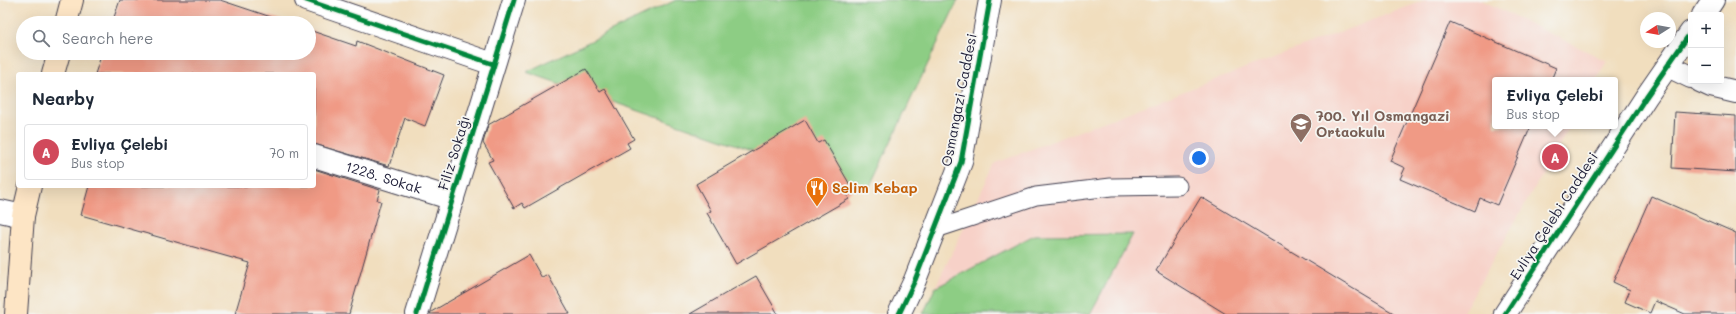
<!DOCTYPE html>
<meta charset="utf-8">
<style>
:root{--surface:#fff;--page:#f6f6f7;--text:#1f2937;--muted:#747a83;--line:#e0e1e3;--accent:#d1495b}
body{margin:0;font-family:Mali,sans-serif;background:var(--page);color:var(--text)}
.controls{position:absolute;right:12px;top:12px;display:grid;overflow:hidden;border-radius:4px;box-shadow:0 4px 16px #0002}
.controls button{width:36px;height:36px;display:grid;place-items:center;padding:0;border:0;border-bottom:1px solid var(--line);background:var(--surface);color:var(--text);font:20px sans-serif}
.compass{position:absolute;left:1640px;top:12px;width:36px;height:36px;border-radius:50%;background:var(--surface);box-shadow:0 4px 16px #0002;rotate:259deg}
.you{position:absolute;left:1199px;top:158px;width:14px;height:14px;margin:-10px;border:3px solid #fff;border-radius:50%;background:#1a73e8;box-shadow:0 0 0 6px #1a73e833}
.badge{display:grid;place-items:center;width:26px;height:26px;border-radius:50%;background:var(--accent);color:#fff;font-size:13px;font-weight:700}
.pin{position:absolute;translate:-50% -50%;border:2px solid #fff;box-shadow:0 1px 4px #0006}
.popup{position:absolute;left:1492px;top:77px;width:126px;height:52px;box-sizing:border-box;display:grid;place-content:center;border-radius:4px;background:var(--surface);filter:drop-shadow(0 1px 3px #0005);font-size:13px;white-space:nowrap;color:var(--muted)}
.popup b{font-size:15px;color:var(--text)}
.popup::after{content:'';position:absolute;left:50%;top:100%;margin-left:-8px;border:8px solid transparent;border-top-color:var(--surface)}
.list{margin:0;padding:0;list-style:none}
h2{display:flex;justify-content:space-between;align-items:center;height:52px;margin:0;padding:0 16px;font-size:17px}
h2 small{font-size:13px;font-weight:400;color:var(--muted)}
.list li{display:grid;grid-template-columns:26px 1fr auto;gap:12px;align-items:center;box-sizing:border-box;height:56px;margin:0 8px 8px;padding:0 8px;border:1px solid var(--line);border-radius:4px}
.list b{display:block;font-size:15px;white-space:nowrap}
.list p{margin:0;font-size:13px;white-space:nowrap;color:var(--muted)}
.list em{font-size:13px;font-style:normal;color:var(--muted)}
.icon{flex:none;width:22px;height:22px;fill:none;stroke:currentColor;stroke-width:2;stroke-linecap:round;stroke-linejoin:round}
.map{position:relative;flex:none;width:1736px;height:314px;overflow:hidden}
.search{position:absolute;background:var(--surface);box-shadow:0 4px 16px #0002;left:16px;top:16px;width:300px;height:44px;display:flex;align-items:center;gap:10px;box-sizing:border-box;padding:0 14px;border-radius:22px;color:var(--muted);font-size:15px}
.panel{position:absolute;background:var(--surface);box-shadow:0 4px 16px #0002;left:16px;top:72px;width:300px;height:116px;border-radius:4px}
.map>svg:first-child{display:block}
</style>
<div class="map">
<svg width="1736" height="314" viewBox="0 0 1736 314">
<rect width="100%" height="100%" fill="#f6f6f2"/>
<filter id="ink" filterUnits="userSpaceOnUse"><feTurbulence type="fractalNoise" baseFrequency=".025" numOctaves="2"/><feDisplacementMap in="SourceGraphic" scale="8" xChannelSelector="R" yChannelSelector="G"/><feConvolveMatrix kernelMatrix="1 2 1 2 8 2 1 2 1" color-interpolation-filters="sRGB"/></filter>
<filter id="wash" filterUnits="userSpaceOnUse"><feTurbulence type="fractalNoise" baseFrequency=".012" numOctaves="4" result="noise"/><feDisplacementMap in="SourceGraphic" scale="16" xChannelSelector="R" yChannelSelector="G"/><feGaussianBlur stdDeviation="0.9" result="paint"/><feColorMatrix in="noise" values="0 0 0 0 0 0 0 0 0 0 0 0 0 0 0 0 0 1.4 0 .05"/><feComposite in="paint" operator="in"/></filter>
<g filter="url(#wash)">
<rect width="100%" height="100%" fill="#f1debe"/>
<!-- built -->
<path fill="#f7d1c8" d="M1425 0H1481L1607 61 1596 80H1495V126H1570L1462 314H1090L1133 234 1034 235 935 288 995 163Z"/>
<!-- green -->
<path fill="#8dcd84" stroke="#587860" d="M676 0H958L868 190 526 72Z
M1133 234 1090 314H923L935 288 1034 235Z"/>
<g id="blocks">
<!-- building -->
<path fill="#f09a85" d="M120 0H220L289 23H112Z
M1450 22 1556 68 1551 80H1495V126H1531L1497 205 1480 198 1475 211 1400 179 1405 168 1390 161Z
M309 30 356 46 357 41 444 75 425 126 405 118 389 166 314 144V74H95L102 53H309Z
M586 69 600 92 605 89 634 139 627 143 630 148 525 208 522 203 514 208 488 162 493 160 483 143 488 125Z
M1675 112 1736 116V172L1672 168Z
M805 120 818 143 824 140 853 190 847 194 849 199 736 264 707 213 711 211 696 184Z
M314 169 380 190 377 200 381 201 349 314H235L250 263 81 215 89 186H314Z
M1651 196 1736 233V314H1685L1655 301 1650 313 1625 302 1630 290 1613 282Z
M1201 197 1395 314H1226L1156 271Z
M529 255 542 278 548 275 570 314H430L431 312Z
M756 276 778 314H690Z"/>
</g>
</g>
<g filter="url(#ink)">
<use href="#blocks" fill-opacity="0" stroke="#413e4f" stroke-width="1"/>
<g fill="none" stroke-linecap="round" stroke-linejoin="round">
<!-- service casing -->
<g stroke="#413e4f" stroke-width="19">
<path id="service" d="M936 229 1036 196 1111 187 1178 186"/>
</g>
<!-- minor casing -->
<g stroke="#413e4f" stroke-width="24">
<g id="minor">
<path d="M306 0 493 64"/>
<path d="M1668 66 1691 77"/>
<path d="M1700 81 1711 86 1736 92"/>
<path id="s1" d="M314 156 453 199"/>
<path d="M0 211 23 216"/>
<path d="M417 314 514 0"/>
<path d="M899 314 915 280 961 162 990 0"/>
</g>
</g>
<!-- tertiary casing -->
<g stroke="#413e4f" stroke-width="24">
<path id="tertiary" d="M1703 15 1713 0
M1505 314 1646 97 1691 32"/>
</g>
<!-- secondary casing -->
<g stroke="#413e4f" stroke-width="24">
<path id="secondary" d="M66 23 72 0
M53 74 59 53
M16 314 23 216 30 186"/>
</g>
<!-- service -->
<use href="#service" stroke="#fff" stroke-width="17"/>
<!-- minor -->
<use href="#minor" stroke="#fff" stroke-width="22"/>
<!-- tertiary -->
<use href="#tertiary" stroke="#fff" stroke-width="22"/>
<!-- secondary -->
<use href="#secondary" stroke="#fde5c5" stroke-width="22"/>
<!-- cycleway casing -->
<g stroke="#f6f6f2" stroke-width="8">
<path id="cycleway" d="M306 0 493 64
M417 314 514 0
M899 314 915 280 961 162 990 0
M1505 314 1646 97 1691 32"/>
</g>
<!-- cycleway -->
<use href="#cycleway" stroke="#00873e" stroke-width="5"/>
</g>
</g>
<!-- icons -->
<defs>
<g id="school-pin" transform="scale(1.15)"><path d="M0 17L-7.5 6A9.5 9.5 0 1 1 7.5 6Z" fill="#8d6e63" stroke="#f6f6f2"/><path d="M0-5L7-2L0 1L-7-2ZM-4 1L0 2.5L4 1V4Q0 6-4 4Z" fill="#fff"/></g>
<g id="restaurant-pin" transform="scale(1.15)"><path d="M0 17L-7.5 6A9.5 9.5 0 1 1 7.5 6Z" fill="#e8710a" stroke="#f6f6f2"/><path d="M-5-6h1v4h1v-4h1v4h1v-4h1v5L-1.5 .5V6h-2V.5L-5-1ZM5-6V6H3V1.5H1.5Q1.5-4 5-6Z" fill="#fff"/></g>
</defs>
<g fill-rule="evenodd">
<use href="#school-pin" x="1301" y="124"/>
<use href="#restaurant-pin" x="817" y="188"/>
</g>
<g text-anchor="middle" stroke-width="3.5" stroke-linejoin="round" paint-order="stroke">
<!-- street labels -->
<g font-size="14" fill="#22223b" stroke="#f6f6f2">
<text transform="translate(959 100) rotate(-79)" y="5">Osmangazi Caddesi</text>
<text transform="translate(454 153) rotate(-73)" y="5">Filiz Sokağı</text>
<text dy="5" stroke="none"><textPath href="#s1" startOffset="73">1228. Sokak</textPath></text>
<text transform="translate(1554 216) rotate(-57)" y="5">Evliya Çelebi Caddesi</text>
</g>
<!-- education labels -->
<g font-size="14" font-weight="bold" fill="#785e54" stroke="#f6f6f2" text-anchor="start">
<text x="1316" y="121">700. Yıl Osmangazi<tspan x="1316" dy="16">Ortaokulu</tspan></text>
</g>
<!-- food labels -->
<g font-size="14" font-weight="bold" fill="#c56008" stroke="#f6f6f2" text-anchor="start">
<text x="832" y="193">Selim Kebap</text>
</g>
</g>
</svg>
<div class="controls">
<button>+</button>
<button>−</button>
</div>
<svg class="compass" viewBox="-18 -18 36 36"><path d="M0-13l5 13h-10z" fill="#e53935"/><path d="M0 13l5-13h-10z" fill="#747a83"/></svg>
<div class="you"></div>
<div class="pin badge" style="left:1555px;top:157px">A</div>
<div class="popup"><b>Evliya Çelebi</b>Bus stop</div>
<div class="search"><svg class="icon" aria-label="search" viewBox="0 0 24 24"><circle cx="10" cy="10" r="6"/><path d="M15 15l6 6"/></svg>Search here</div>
<section class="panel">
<h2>Nearby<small></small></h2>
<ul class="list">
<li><span class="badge">A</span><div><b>Evliya Çelebi</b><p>Bus stop</p></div><em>70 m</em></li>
</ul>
</section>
</div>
